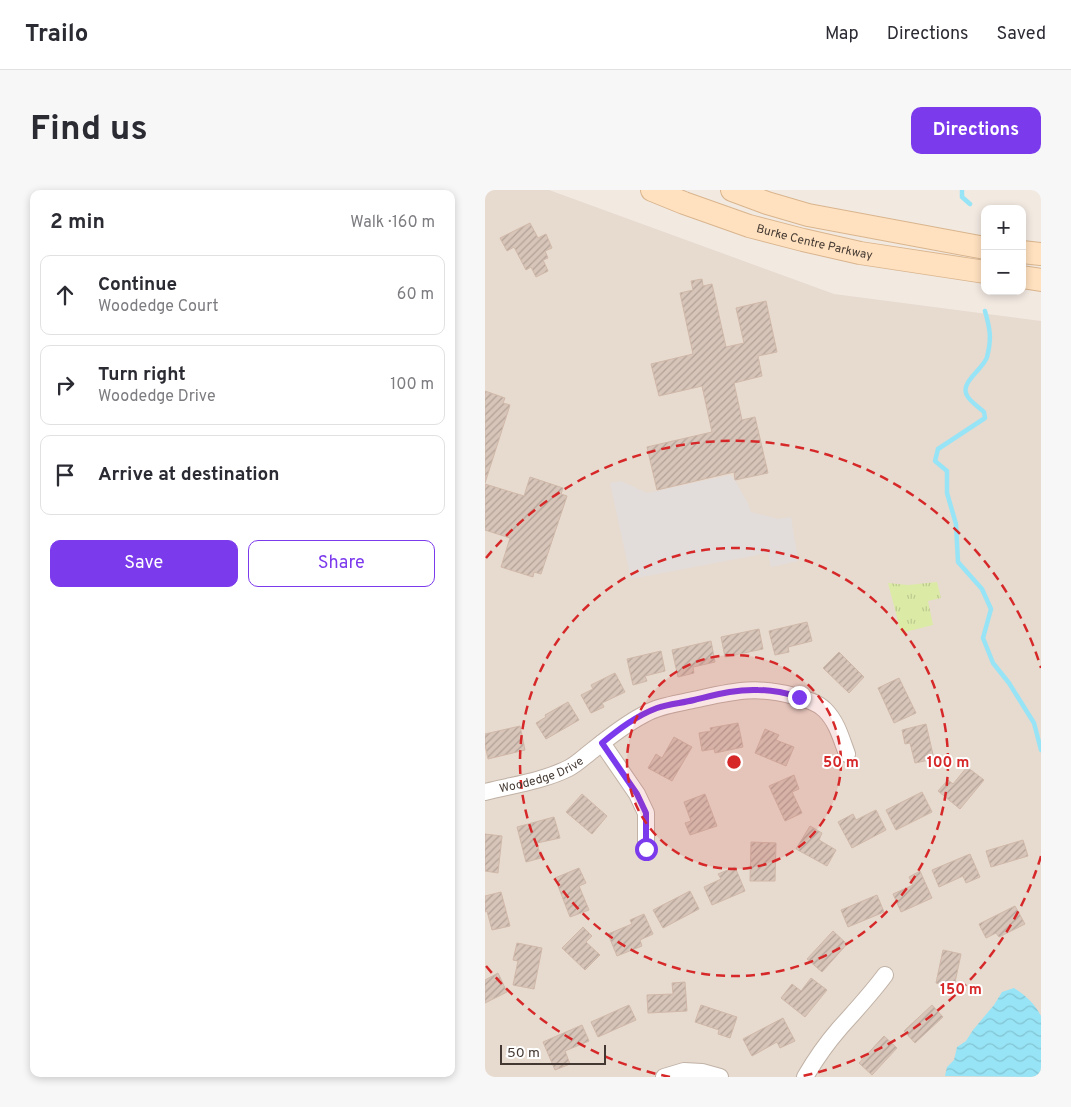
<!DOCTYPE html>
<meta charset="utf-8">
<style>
:root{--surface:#fff;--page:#f7f7f7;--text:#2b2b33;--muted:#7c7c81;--line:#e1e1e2;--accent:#7c3aed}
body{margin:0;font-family:Overpass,sans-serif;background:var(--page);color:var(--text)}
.controls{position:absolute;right:15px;top:15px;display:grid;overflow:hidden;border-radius:10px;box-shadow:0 2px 8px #0003}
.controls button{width:45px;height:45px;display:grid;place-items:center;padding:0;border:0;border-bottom:1px solid var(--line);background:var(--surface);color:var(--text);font:25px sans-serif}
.scale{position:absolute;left:15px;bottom:12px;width:106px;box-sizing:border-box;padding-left:5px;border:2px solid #443932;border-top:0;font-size:14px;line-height:18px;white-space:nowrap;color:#443932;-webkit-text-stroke:4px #fff;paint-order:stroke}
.stop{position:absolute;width:15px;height:15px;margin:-11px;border:4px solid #7c3aed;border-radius:50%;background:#fff}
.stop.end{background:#7c3aed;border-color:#fff;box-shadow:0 1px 5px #0008}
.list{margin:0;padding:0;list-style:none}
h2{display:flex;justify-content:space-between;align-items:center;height:65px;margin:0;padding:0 20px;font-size:21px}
h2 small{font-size:16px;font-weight:400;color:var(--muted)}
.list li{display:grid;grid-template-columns:32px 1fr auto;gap:15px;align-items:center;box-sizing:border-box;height:80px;margin:0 10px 10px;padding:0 10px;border:1px solid var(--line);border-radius:10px}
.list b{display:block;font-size:19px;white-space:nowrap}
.list p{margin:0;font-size:16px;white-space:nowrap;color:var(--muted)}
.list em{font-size:16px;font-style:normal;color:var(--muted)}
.actions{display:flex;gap:10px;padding:15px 20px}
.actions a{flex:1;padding:11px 0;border:1px solid var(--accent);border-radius:10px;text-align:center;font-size:18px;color:var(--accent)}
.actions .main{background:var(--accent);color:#fff}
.icon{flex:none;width:28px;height:28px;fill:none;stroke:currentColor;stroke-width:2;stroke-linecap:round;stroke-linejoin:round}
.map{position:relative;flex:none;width:556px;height:887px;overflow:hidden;border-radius:10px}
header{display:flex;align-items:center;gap:30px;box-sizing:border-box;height:70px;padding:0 25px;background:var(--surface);border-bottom:1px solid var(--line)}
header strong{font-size:24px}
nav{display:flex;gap:28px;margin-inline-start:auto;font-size:18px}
.intro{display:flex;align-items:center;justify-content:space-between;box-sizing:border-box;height:120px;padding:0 30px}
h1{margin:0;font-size:35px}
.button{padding:12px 22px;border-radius:10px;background:var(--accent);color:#fff;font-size:18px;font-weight:700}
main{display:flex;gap:30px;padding:0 30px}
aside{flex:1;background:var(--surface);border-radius:10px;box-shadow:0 2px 8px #0003}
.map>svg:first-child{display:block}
</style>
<header>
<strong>Trailo</strong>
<nav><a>Map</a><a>Directions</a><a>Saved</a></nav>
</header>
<div class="intro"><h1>Find us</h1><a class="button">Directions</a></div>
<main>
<aside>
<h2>2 min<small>Walk · 160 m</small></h2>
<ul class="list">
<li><svg class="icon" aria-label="ahead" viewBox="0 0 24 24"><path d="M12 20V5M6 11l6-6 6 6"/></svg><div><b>Continue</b><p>Woodedge Court</p></div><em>60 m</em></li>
<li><svg class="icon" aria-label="right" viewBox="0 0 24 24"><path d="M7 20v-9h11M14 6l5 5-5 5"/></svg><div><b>Turn right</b><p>Woodedge Drive</p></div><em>100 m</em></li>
<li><svg class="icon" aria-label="arrive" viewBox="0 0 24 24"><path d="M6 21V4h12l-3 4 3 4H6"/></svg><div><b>Arrive at destination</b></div></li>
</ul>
<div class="actions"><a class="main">Save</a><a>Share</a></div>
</aside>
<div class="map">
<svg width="556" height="887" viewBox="0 0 556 887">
<defs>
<pattern id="grass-tufts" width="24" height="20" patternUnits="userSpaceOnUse" patternTransform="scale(1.25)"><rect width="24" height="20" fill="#dbeba6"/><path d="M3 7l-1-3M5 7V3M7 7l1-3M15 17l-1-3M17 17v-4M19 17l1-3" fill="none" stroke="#bdca8f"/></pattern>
<pattern id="water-waves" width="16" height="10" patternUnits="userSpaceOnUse" patternTransform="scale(1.25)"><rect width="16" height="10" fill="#97e4f6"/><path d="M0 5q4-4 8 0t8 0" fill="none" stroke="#83c4d3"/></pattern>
<pattern id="building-hatch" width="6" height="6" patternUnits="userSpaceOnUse" patternTransform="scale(1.25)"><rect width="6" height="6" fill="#d8c5b9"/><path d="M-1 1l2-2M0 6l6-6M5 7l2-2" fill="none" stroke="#b1a197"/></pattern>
</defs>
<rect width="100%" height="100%" fill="#f2e9e1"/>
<!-- residential -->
<path fill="#e7dacf" d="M0 0H64L349 104 556 131V887H0Z"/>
<!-- grass -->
<path fill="url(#grass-tufts)" d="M452 392 456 408 443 411 448 435 416 443 403 393 423 395Z"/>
<!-- parking -->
<path fill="#e2dddb" d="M245 285 250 290 263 314 266 322 293 329 306 327 313 371 286 377 283 363 146 389 125 293 136 291 162 303Z"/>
<!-- water -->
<path fill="url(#water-waves)" d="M529 798C541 806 549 813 556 826V887L460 886 462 877 469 870 472 857 481 851 488 840 509 815 517 802Z"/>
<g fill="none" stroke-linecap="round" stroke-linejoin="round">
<!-- stream -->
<path stroke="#97e4f6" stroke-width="4.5" d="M477 0V7L485 14
M500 121C505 139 507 148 502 167 499 178 477 191 481 203 482 210 494 217 499 222L500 228 453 259 450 271 462 281V303L471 334 473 372 497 399 506 419 498 448 508 473 524 493 549 533 556 560"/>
</g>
<!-- building -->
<path fill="url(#building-hatch)" stroke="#d0b8a9" d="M45 33 53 48 61 44 67 58 60 61 63 68 58 70 63 81 51 87 46 77 41 80 29 57 22 61 15 48Z
M217 89 218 96 227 94 241 157 259 153 251 118 281 111 292 162 273 166 277 186 249 193 257 230 270 227 283 283 250 290 249 282 172 300 162 257 227 242 217 196 174 206 166 174 208 164 195 103 208 100 206 91Z
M0 201 20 208 18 213 25 215 0 293Z
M45 287 78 298 76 304 82 306 56 384 49 382 48 387 16 377 25 348 0 340V294L39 306Z
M322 432 327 451 303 457 304 462 290 465 284 441Z
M274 439 278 459 240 467 236 447Z
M226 451 230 472 208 477 209 483 193 487 187 460Z
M176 461 180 481 160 486 162 491 148 495 142 469Z
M354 462 379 487 364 503 338 478Z
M130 483 140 502 117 513 119 517 106 523 96 505 108 499 106 495Z
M414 488 431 523 409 533 393 498Z
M83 512 94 530 61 549 51 533 61 527 60 525Z
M253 533 258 557 230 563 229 559 217 561 214 543 226 541 225 538Z
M441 534 449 569 430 573 425 553 420 554 417 540Z
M35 536 40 560 3 569 0 555V544Z
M280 539 294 545 291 550 309 557 301 576 270 563Z
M189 547 207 557 187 591 163 578 171 564 177 568Z
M482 577 499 590 475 619 453 601 463 590 468 594Z
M309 585 314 599 307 602 317 623 300 631 284 596Z
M437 602 447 622 411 640 401 620Z
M97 604 122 626 107 644 81 622Z
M220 604 232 636 205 645 200 633 206 631 199 612Z
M391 620 401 640 367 658 353 632 368 624 371 630Z
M69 627 75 648 52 653 56 668 41 672 32 637Z
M325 636 337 643 334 650 351 660 342 676 311 659Z
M0 644 17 646 13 683 0 681Z
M538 650 543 666 506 677 501 661Z
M266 652 291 653 290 691H265Z
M485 664 495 687 481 693 478 686 454 697 447 680Z
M250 677 260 701 227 715 219 697 236 689 233 684Z
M94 678 101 693 94 696 104 720 85 727 70 688Z
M435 681 447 708 416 722 408 704 428 695 424 687Z
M205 701 214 719 178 738 168 720Z
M16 702 25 736 7 740 2 721 0 722V706Z
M392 705 399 722 363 737 356 720Z
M530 716 540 734 514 747 511 743 501 748 494 734Z
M159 724 168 744 155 750 157 756 132 766 123 744 147 734 145 730Z
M98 737 107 746 101 752 115 765 100 780 77 758Z
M348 741 362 754 337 782 322 769Z
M32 753 57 758 49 799 28 795 33 771 28 770Z
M458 760 476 764 469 797 451 793Z
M13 783 22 802 0 813V790Z
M326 788 342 800 320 827 296 808 307 794 316 801Z
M200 792 202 821 163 823 162 805 188 804 187 793Z
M144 815 151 830 113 847 106 832Z
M216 815 252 827 245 848 233 844 234 840 210 832Z
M447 815 458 827 430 853 419 841Z
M298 828 310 851 295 858 292 852 267 866 258 849Z
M97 835 104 851 80 861 85 874 70 880 58 852Z
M399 846 412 858 387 885 374 873Z"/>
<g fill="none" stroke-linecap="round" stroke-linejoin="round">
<!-- minor casing -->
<g stroke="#c1b2a6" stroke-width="18">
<g id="minor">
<path d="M117 553 152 604 161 623V659"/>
<path id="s1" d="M0 602C28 595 58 591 84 578 92 574 100 566 108 560 124 547 139 535 158 525 173 516 191 514 208 510 246 502 270 495 309 506 320 509 332 512 340 520 352 532 356 548 362 564"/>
<path d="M179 887 199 881 217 882 235 887"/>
<path d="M320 887C330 870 341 854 354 839 370 821 386 804 400 785"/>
</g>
</g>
<!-- secondary casing -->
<g stroke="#d9b58e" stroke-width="24">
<g id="secondary">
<path id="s2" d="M167 0 199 13 264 36 318 50 375 63 500 82"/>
<path d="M247 0 282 13 323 25 500 58"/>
<path d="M537 62 556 64"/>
<path d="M537 87 556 90"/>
</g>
</g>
<!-- minor -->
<use href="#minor" stroke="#fff" stroke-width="16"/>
<!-- secondary -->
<use href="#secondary" stroke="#ffe1bf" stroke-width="22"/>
</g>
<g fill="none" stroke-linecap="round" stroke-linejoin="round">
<!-- route -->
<path stroke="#7c3aed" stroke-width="6" d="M161 659V623L152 604 117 553C134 539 151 526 172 518 183 514 197 513 209 510 230 505 251 499 273 500 287 500 301 503 314 507"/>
</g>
<!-- distance rings -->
<circle cx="249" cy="572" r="107" fill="#d62828" fill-opacity=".12"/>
<g fill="none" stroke="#d62828" stroke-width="2.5" stroke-dasharray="9 6">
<circle cx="249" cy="572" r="107"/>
<circle cx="249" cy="572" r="214"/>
<path d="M556 666A321 321 0 0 1 313 887M185 887A321 321 0 0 1 1 776M1 368A321 321 0 0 1 556 478"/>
</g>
<g text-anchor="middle" stroke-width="4" stroke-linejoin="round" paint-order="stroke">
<!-- street labels -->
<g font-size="12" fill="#443932" stroke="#fff">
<text dy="4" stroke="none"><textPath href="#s2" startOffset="171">Burke Centre Parkway</textPath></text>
<text dy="4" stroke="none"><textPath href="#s1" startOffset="59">Woodedge Drive</textPath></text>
</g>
</g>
<circle cx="249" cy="572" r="8" fill="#d62828" stroke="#fff" stroke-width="2.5"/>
<g font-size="15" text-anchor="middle" font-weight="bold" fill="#d62828" stroke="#fff" stroke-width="4" stroke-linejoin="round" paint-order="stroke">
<text x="356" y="577">50 m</text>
<text x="463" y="577">100 m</text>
<text x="476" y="804">150 m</text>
</g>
</svg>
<div class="controls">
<button>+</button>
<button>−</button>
</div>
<div class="scale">50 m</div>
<div class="stop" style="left:161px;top:659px"></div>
<div class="stop end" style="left:314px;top:507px"></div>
</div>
</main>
